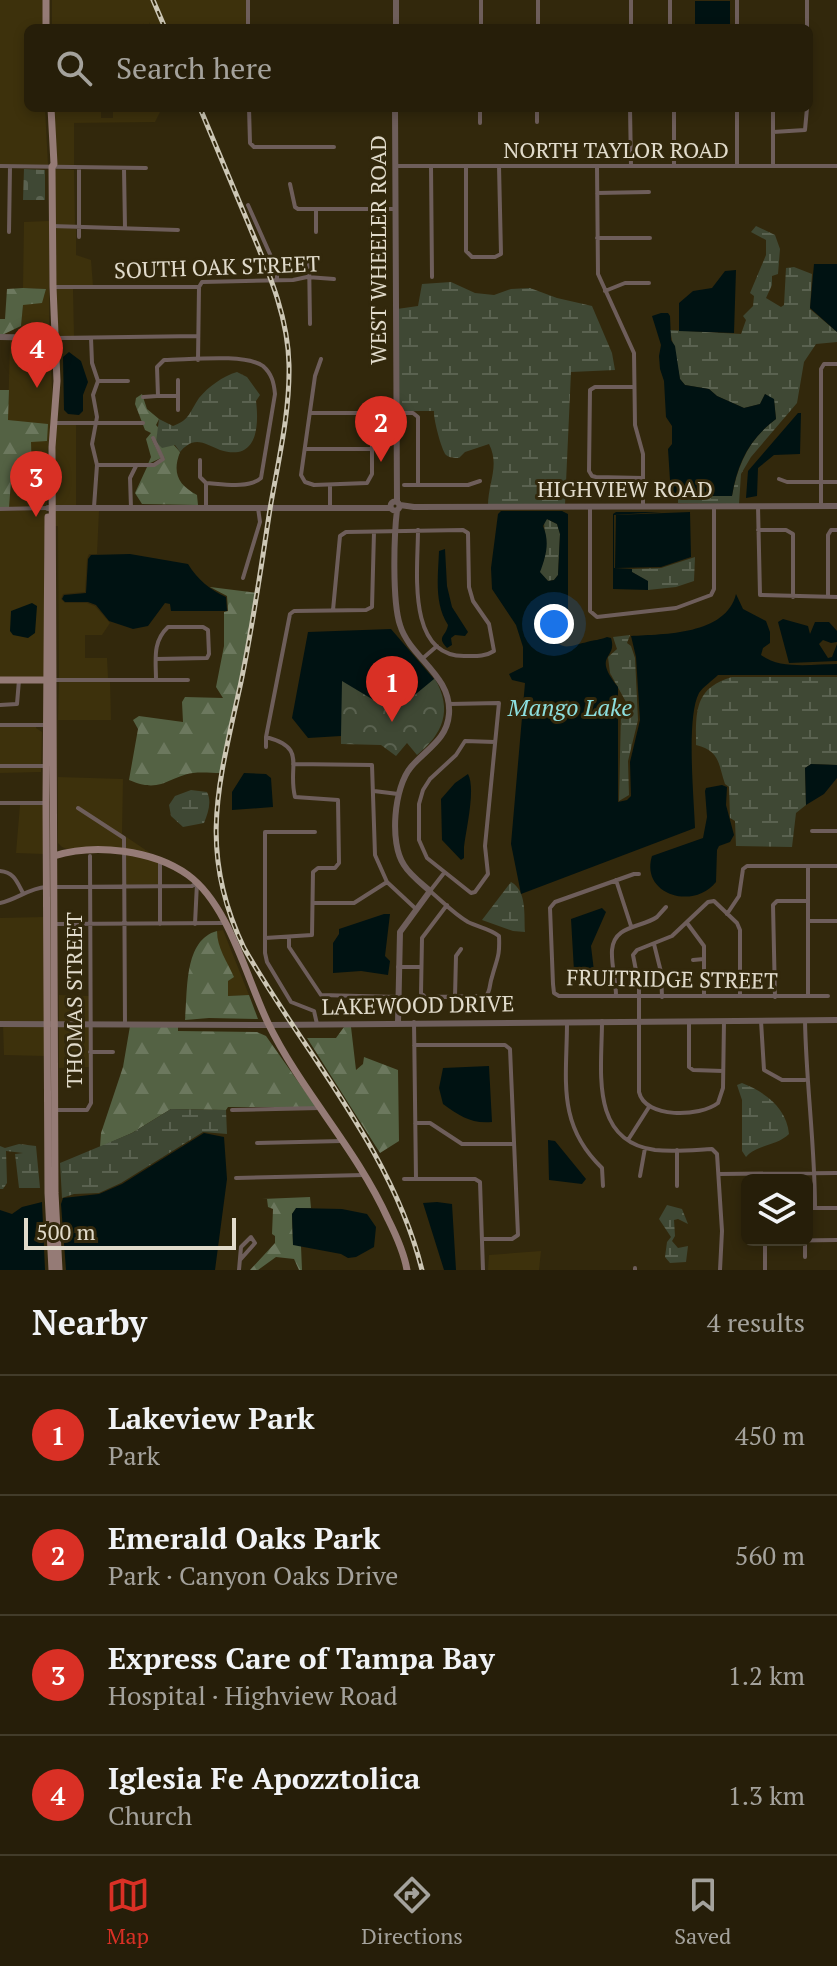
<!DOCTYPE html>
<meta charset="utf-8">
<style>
:root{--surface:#261e09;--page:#2e2712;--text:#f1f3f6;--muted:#a4a29c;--line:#423c2a;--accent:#d93025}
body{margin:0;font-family:"PT Serif",serif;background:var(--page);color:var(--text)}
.controls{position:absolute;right:24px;bottom:24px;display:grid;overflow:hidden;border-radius:12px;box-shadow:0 4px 12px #0003}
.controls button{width:72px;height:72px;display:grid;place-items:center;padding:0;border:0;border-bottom:2px solid var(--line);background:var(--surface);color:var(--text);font:40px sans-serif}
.scale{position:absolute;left:24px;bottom:20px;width:212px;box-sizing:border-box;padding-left:8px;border:4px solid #e1dbcb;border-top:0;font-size:22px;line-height:28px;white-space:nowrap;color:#e1dbcb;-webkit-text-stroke:6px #32280c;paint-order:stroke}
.you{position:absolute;left:554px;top:624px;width:28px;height:28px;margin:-20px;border:6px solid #fff;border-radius:50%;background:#1a73e8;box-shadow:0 0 0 12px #1a73e833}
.badge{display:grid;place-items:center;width:52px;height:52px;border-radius:50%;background:var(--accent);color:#fff;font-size:26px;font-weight:700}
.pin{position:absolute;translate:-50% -66px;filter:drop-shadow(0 2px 4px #0008)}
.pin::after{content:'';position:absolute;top:42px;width:28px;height:24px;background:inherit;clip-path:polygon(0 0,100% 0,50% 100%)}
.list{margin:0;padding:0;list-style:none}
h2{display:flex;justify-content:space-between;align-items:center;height:104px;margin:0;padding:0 32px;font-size:34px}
h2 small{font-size:26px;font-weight:400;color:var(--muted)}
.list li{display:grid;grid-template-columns:52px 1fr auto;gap:24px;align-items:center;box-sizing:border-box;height:120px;padding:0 32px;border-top:2px solid var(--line)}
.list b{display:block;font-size:30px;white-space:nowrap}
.list p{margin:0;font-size:26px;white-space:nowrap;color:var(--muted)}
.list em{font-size:26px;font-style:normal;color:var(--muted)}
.icon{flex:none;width:44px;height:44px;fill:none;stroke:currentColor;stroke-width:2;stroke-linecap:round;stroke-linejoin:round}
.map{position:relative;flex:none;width:837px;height:1270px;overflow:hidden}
.search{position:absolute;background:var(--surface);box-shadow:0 4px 12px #0003;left:24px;right:24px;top:24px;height:88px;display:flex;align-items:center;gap:20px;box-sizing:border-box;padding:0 28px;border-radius:12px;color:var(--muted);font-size:30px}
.sheet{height:584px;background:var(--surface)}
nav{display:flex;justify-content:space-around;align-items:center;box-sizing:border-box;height:112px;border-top:2px solid var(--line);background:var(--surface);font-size:22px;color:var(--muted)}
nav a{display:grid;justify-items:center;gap:4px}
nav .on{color:var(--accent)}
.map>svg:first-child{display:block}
</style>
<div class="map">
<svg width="837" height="1270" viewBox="0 0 837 1270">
<defs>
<pattern id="forest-firs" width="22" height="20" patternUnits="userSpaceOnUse" patternTransform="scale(2)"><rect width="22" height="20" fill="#546244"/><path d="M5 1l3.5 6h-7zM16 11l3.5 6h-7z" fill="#6c785e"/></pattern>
<pattern id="wetland-marsh" width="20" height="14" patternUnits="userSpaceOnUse" patternTransform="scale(2)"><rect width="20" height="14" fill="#3f4834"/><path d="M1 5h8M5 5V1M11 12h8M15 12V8" fill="none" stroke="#5a6250"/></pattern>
<pattern id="cemetery-stones" width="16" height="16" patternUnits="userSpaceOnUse" patternTransform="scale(2)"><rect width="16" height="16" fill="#3f4834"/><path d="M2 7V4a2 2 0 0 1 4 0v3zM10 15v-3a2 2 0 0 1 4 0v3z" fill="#5a6250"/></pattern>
<pattern id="park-crowns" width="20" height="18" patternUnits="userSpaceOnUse" patternTransform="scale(2)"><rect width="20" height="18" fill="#3f4834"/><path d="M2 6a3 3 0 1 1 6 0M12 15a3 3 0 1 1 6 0" fill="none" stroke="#5a6250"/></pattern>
</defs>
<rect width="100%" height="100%" fill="#32280c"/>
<!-- built -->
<path fill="#3d310c" d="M0 0H44V28H28V108H45L48 165H0Z
M52 0H246V28H152L149 22 150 28H135L145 23 134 28H52Z
M53 108H101V118H113V108H162L155 122 74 123V167L55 166Z
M54 169 74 170 75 226 54 224Z
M49 221V336H20L23 304 44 296 46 289 23 288 24 222Z
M54 227 76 229V255L91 260 93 286H54Z
M55 289H73L74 336H57Z
M10 339H49L53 403 48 448 47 506 9 508 11 481 31 442 48 425 8 420Z
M55 424 76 425V507L55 506Z
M47 509 44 551V679H0V511Z
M55 509 99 511 97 554H89L87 559 85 592 63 594 61 599 65 603H87L95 606 110 623 102 635H85V658H107L108 678H59L58 526H55Z
M59 681H110L111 720H58Z
M0 723H36V728L42 732 41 772 0 773Z
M58 777 123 779 122 834 150 853 126 851 125 837 122 839V851L67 849 62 847 58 843Z
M20 805H43L44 854 16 853Z
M126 854 158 860V884L125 885Z
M44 917 45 1022H0V918Z
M223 930 249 995 228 996V981L233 977 218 949 217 940V931Z
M59 995 89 996V1022H59Z
M3 1025H45V1056L4 1055Z
M59 1025H89V1067L59 1068Z
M541 1251 539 1270H488L489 1255Z"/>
<!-- forest -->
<path fill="url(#forest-firs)" d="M23 288 46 289 42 303 23 305 21 326 0 336V319H5L7 289Z
M0 390H9L8 420 48 424 47 441 31 442 32 477 11 481 9 508H0Z
M142 394 147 409 159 419 156 425 180 452C172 473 178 485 197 495L198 505 142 504 135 493 147 467 155 466 165 459 153 437 151 438 161 458 148 464 151 457 146 439 151 433 145 430 135 404 136 398Z
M210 587 258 593 239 698 221 773C212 773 202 772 193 773 167 777 161 794 129 780L138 729 133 720 139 716 183 722 182 702 185 697 223 698 216 687 224 646V612L228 611 227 596Z
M217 931C217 948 227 961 234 977L228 981V996L249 995 258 1019 209 1018 185 1020C188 993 183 940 217 931Z
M130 1026H178V1031L257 1032 266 1036 316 1107H228L226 1110 171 1109 132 1133 100 1147 101 1133 123 1067Z
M344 1027H351L356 1070 363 1064 364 1057 398 1070 399 1141 380 1153 307 1038H336Z
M310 1197 311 1208H297L292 1214 293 1244 301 1246 302 1270H299L294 1259 276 1257 258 1270H250L275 1243V1236L272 1234 273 1209 268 1207 267 1199H262Z"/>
<!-- wetland -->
<path fill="url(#wetland-marsh)" d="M756 226 775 235 780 249 778 274 772 276V285L766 298 781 307 784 305 786 268 794 267 812 274 810 309 837 332V342L816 344 804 362 797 403 751 457 741 474 739 504 678 503V496H732C738 464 749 439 776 419L774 400 765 394 760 404 744 408 717 396 709 389 685 385 680 379 670 330 741 334 746 320 743 316 753 306 754 296 750 293 766 255V240L751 232Z
M451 282 475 293 494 295 511 289 530 288 557 298 592 306 612 353 615 370 571 372 565 505 488 506C488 482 500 466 489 444L465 452 459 458C454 458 450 458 446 455 441 449 433 417 434 411H398L397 309 418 306 422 284Z
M237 372 247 377 260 395 256 401C259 425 258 462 220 450 213 447 204 442 197 442 190 442 184 447 180 452L175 445 162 448 156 442 159 419 173 426C190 420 190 411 199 398 208 387 223 376 237 372Z
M547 519 557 524 560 534 558 575 554 580 548 581 539 572C549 551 545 542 544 521Z
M695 557 694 581 676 587 648 590 647 581 632 572V569L661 568Z
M630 635 627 643 631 646 635 658 638 720 628 761 629 795 619 801 621 712 626 702 610 673 608 657 617 649 613 637Z
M732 677H837V765L811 764 805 768 806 805 796 813 792 847 736 846 735 821 730 818 729 787 725 784C718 763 720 751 696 745 696 712 694 688 732 677Z
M191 790 207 792C212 802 208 813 204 823L183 827 171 816 169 805 175 796Z
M511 882C527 891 524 914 525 932L513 931 482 920Z
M742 1083C765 1092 787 1108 789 1134 777 1146 757 1144 746 1157L742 1151V1100L737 1085Z
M171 1109 226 1110 227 1134 203 1132 121 1183 99 1193 74 1194 62 1198 60 1163 132 1133Z
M19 1144 36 1146 40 1188H19L15 1154 23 1153 6 1151 7 1183 3 1189H0V1146L5 1148Z
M667 1205 682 1209 688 1224 678 1219 674 1220 675 1236 672 1241 678 1248 688 1246 686 1262 670 1263 665 1257 667 1242 671 1237 659 1219Z"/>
<!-- cemetery -->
<path fill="url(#cemetery-stones)" d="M24 169 45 170V200H23Z"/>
<!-- park -->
<path fill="url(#park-crowns)" d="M435 679C453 710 443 734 417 755L407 743 396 756 381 745 341 744V680Z"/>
<!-- water -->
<path fill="#001212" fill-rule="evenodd" d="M695 1H730V27L695 26Z
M814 264H837V332L810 308Z
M736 270 734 333 679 331V303L693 291 712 288 725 271Z
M661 313H668L670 316 671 340 675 346 680 379 685 385 709 389 717 396 744 408 760 404 765 394 774 399 776 419C749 439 737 464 732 496H671L668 449 672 444V426L666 417 664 381 660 369 659 356 661 345 652 316Z
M69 352 81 361 88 382 83 395V411L79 415 68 414 64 410 63 357Z
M798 413H801L800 454 774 455 758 468 757 496 746 498 748 471Z
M501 511H562L568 514V616L554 635C559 653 573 645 587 642 594 640 600 640 607 637L611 638C618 660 591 653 618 687V802L627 800 631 796 630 762 640 720 636 657 631 636C664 634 726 635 736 594L743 609 766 621 770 632V643L763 648 761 655C781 670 813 664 837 664V675H718C713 680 703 687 699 693 686 717 694 798 695 828L521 894 511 844 525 683 512 680 509 674 523 667V647L516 625 492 589 491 568 498 514ZM547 519 557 524 560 534 558 575 554 580 548 581 540 572C546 556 550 542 543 526Z
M616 512H661L614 515V568L632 569V572L648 581V590L613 589V514Z
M690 512 691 557 661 567 615 568 616 515Z
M445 549 447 586 452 607 468 632 465 636 455 635 451 638 452 645 447 648C436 636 446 637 448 625 434 603 438 577 439 551Z
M130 554 188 564C198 580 209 589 226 597L227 611H171L170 604 165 603 148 626 133 629 109 621 96 605 88 602H65L62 599 64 595 86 593 88 559 91 555Z
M32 603 37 606 35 633 28 638 13 635 10 631 11 611Z
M783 619 808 626 810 634 815 622H829L837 631V642L831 643 823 640 819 644 828 658 832 657 837 644V661L789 663 778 622Z
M391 629 434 679 411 698 377 702 342 681 341 736 308 738 292 718 308 632Z
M811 764 837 765V778L824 794 806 805 805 768Z
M244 773 266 774 271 778 273 807 232 810V792Z
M468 774C476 789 466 829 464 847V858L461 860 442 840 441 799 455 783Z
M722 785 727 787 726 805 734 835 730 842 719 846 717 850 716 882C693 911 640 894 652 856L703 838 707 817 705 791 706 788Z
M602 908 606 912 591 946 594 971 590 976H579L574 971 571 919Z
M384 914H390L385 956 390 961 388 975 361 971 333 973V943L339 934V929Z
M489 1066 492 1122C471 1124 460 1116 443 1104L439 1088 443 1068Z
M204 1133 224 1137 227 1179 215 1270H66L61 1204 63 1198 99 1194 122 1184Z
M548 1140 555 1141 586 1179 582 1184 549 1180Z
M42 1202 45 1270H0V1210L12 1214 22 1207Z
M437 1202 452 1204 456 1270H444L423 1203Z
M296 1208 342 1209 367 1214 376 1227 374 1247 356 1257 348 1258 341 1254 293 1245 292 1214Z"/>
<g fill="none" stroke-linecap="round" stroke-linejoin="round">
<!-- minor -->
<path stroke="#6e5e5b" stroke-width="4" d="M670 0V28
M737 0V28
M807 0V28
M248 28V0
M481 28V0
M538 28V0
M631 28V0
M249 108 250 143 254 147H334
M630 108 631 166
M674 108V166
M737 108V166
M773 108V166
M537 122V108
M480 123V108
M773 132 805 130 807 108
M0 166 146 168
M395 166H837
M431 166 432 277
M466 166V251L472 257H495L501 254 499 166
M597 166 598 274 634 353 635 425 643 454V506
M124 169 125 228
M290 184 295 207 298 209H395
M597 193 649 192
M248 205 277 270V279
M316 210V232
M52 226 178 230
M9 232 10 167
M79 237V168
M597 238H650
M309 256 310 324
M53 287H199L202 282 293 280 307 277 334 279
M605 291 625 283H649
M57 338 198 336
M91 338 92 363 98 381 93 395 97 417 92 444 97 465 94 507
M321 359 315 376 301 475 305 482 314 485 367 483 372 474V412
M198 360 199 287
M178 380V396H158L157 367 164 360C187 360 245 353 263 366 272 374 274 383 275 394L261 478C249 489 222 484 206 483
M98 381H128
M634 387H595L590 390 589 471 592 476 596 477 643 478
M143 397 157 396
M178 410V396
M312 413H413L418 417V485
M56 423H143
M306 449H372
M200 460V477L206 483V508
M97 465H154L163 459 153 438
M779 479 787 482H837
M330 485V508
M404 485H468L480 481
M758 506 760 595 837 597
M821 506V369L824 364H837
M590 507V611L597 617 676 608 711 595 714 589V507
M131 508 130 478 136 466
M0 509 48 508
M758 530H786L793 534V597
M243 578 260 522 258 508
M828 597V535L831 530H837
M333 610 340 536 346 532 463 530 468 533 469 587 473 601 489 624 494 651C485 657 475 656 464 656 406 656 418 569 418 530
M156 659 207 658 209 654 208 630 203 627H168C152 642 156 660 156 680
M422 659 437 646
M55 680H188
M449 704 499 703 485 846 488 874 475 892 471 893 427 858 419 840V804L423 790 430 779 456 755 465 741 495 742
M0 705 17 704 19 680
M0 725H46
M266 747V737L290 614 294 611 366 610 372 607 374 532
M293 764 372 765 375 855 387 882 416 909
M0 766H45
M374 791 398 794
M0 803H46
M78 808 124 838 125 1024
M812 831H837
M315 832H265V953L267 962 291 1002 314 1011 317 1024
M808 867V996
M0 871C14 872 17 882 23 893
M444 873 430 891C442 901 454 914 468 922 478 927 491 929 499 936 500 957 497 958 492 977 489 985 491 990 486 996L425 997 421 993 422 938 447 905
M639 874H634L555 902 550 908 553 984 554 993 559 996H828
M616 880 631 926
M55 887 192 886 197 883 195 924
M0 903C16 900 29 888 46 887
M314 903H354L387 882
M727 914 739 896 743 869 747 866H837
M808 921H837
M687 923 704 946V996
M54 924 224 923
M160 924V861
M289 937V947L321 995 398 997
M265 938 312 935 313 872 318 868H335L339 863 338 800 295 797C287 765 308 748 266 737
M654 944 661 972 662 997
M693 960 704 959
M398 967H420
M616 996C616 980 611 964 612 950 614 925 641 928 657 917 657 917 665 908 666 907
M455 997 456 956 461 949
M775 997 773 905 777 901H808
M805 1020C806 1083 815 1145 815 1208
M602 1021C602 1070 589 1141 655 1150 674 1152 693 1150 712 1149L717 1154 722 1231 720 1270
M689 1021V1067L693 1070 723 1071
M724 1021 723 1088 718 1103C700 1117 645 1119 639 1092V986L633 955 637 950 672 936 708 902 714 901 737 923 740 930V996
M761 1021 764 1070 782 1080H805
M414 1022 416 1179
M567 1022C567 1079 556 1124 602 1168L603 1186
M414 1045H505L510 1049 518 1235 512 1239H483
M90 1052H113
M55 1110H87L91 1103 90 856
M232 1110 320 1108
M415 1123H430L462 1144H514
M628 1140 649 1107
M257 1143 342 1141
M719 1174 837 1173
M640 1176 645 1148
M236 1178 364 1175
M404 1179H475L480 1182 483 1270
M677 1186V1150
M807 1208H837
M765 1240V1270
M765 1241 837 1240
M805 1241V1257
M239 1270 241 1247 251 1237 255 1243 240 1260
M635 1270V1268"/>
<!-- tertiary -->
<path stroke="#6e5e5b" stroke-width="6" d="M396 28V0
M395 108 397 501
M0 337 55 338
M390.5 506a4.5 4.5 0 1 1 9 0a4.5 4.5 0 1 1-9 0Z
M400 505 414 507 837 506
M48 508H391
M397 510C394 535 392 601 400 625 410 658 452 675 449 714 447 740 426 749 411 767 394 787 389 843 404 865 410 875 421 883 430 891L400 932 398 1023
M0 1024 269 1025 837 1020"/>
<!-- secondary -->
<path stroke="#957b76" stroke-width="7" d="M46 0V28
M51 108 54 164 52 167 53 287 57 381 52 447 55 1193 59 1270
M48 517 46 803 48 1193 52 1270
M0 680H50
M54 856C95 843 153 850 188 875 229 905 246 977 268 1023 301 1091 356 1148 388 1219 396 1235 404 1252 407 1270"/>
<!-- rail casing -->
<g stroke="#cdc7b5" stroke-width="5">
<path id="rail" d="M153 0 165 28
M200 108C216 147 233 186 249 225 268 271 288 315 289 365 290 413 278 462 270 509 261 567 253 625 241 682 219 783 197 850 244 948 305 1054 392 1150 422 1270"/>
</g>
<!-- rail -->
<use href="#rail" stroke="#32280c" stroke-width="2" stroke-dasharray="6" stroke-linecap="butt"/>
</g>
<g text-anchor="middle" stroke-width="6" stroke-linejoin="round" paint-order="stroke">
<!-- street labels -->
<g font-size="22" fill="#e1dbcb" stroke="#32280c">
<text x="616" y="158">NORTH TAYLOR ROAD</text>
<text transform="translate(378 250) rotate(-90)" y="8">WEST WHEELER ROAD</text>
<text transform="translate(217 267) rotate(-2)" y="8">SOUTH OAK STREET</text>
<text x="625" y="497">HIGHVIEW ROAD</text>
<text transform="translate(672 979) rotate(1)" y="8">FRUITRIDGE STREET</text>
<text transform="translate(74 1000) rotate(-90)" y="8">THOMAS STREET</text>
<text transform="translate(418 1005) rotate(-1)" y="8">LAKEWOOD DRIVE</text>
</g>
<!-- water labels -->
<g font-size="24" font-style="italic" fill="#8cdede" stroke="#32280c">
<text x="570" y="716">Mango Lake</text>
</g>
</g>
</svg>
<div class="controls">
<button><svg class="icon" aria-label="layers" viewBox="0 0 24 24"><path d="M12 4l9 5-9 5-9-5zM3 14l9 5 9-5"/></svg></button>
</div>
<div class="scale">500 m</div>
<div class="you"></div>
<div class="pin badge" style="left:392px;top:722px">1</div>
<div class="pin badge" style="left:381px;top:462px">2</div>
<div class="pin badge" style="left:36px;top:517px">3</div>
<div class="pin badge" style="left:37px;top:388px">4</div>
<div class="search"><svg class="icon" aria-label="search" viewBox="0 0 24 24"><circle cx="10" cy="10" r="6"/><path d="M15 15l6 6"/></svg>Search here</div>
</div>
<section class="sheet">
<h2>Nearby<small>4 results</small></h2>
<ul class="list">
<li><span class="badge">1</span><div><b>Lakeview Park</b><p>Park</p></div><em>450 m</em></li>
<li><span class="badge">2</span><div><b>Emerald Oaks Park</b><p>Park · Canyon Oaks Drive</p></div><em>560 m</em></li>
<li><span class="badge">3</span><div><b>Express Care of Tampa Bay</b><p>Hospital · Highview Road</p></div><em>1.2 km</em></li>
<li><span class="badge">4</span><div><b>Iglesia Fe Apozztolica</b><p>Church</p></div><em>1.3 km</em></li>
</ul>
</section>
<nav>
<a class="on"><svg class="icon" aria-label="map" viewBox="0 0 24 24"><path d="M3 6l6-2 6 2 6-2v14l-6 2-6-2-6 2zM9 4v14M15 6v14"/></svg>Map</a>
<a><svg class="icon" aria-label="directions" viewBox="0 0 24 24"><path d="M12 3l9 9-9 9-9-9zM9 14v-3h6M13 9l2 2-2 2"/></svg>Directions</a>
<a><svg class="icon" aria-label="saved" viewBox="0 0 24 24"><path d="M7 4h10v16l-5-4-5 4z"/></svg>Saved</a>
</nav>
